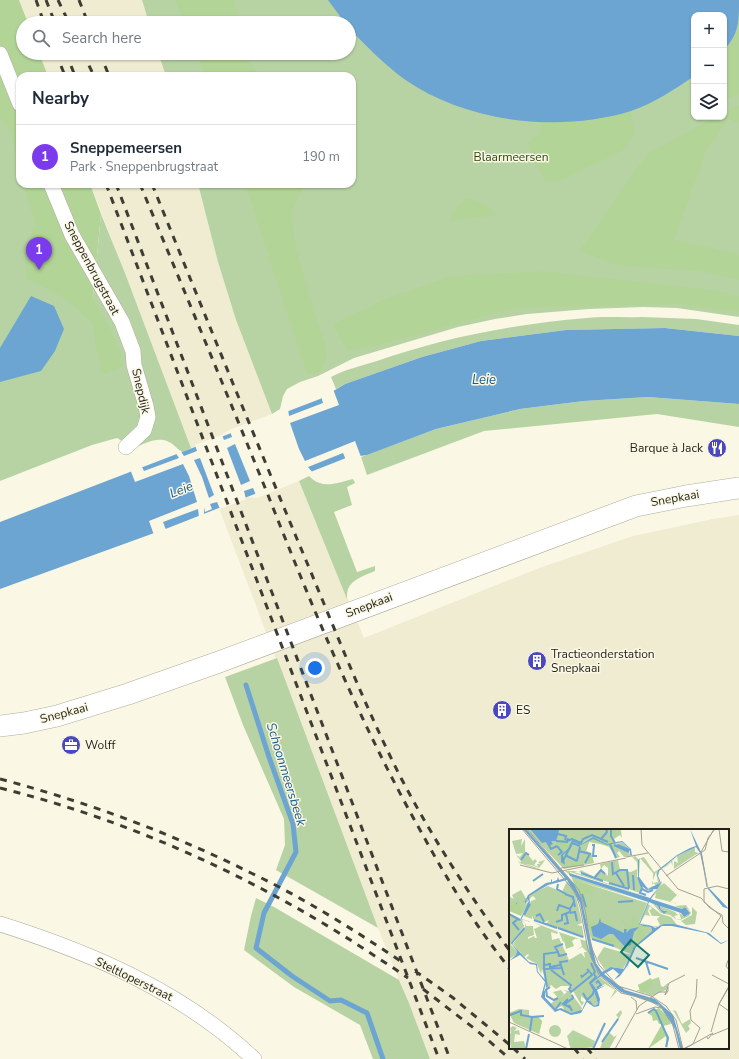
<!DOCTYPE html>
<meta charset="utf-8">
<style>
:root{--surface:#fff;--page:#f6f6f7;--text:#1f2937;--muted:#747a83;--line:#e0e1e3;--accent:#7c3aed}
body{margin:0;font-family:"Nunito Sans",sans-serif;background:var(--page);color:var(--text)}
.controls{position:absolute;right:12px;top:12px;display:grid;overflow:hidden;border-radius:8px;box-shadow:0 1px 3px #0004}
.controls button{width:36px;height:36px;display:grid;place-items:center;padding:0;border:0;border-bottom:1px solid var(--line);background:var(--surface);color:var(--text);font:20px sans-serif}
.you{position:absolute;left:315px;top:668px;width:14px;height:14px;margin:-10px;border:3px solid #fff;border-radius:50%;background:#1a73e8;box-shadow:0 0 0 6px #1a73e833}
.badge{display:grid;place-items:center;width:26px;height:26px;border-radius:50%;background:var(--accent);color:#fff;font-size:13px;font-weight:700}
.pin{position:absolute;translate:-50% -33px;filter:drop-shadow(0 1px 2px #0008)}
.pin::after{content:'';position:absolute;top:21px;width:14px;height:12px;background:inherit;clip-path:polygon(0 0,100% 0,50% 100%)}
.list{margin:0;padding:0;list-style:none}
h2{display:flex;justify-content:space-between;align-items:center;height:52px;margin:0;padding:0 16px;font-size:17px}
h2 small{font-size:13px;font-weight:400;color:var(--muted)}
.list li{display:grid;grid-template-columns:26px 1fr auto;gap:12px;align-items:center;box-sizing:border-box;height:64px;padding:0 16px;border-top:1px solid var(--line)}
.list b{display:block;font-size:15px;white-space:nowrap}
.list p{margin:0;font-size:13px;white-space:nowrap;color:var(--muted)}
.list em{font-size:13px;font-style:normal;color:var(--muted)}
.icon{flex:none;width:22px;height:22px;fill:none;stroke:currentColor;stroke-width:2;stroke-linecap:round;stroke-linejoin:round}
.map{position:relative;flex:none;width:739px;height:1059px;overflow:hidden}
.search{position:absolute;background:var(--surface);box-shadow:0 1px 3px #0004;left:16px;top:16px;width:340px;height:44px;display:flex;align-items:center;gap:10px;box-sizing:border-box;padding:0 14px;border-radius:22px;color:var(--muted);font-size:15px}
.panel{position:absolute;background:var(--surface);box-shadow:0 1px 3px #0004;left:16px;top:72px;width:340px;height:116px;border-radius:12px}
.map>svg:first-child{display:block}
</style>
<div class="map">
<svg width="739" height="1059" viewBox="0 0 739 1059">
<rect width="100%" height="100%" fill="#faf7e4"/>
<!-- built -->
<path fill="#f0ecd2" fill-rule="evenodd" d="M19 0H142L149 23H28Z
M39 53H158L166 76H48Z
M90 184H198L218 262 236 320 272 414 229 430 214 440 191 448 125 273Z
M299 481 364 638 539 568 633 536 713 519 739 515V1059H430L409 1003 399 980 378 928 219 508 246 497 257 498ZM510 830H728V1048H510Z"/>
<!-- green -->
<path fill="#b8d3a3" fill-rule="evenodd" d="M142 0H739V317L677 308 643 307 589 309 527 314 495 319 458 327 354 358 318 376 300 382 287 389 283 396 280 409 272 414 236 320 218 262 198 184H352V76H166L158 53H349V23H149ZM694 15H724V117H694Z
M0 86 20 139V184H38L93 298 101 214 125 273 191 448 182 452C177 449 174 444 169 442 158 436 144 444 134 448L117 438 92 445 0 481Z
M642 317 696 319 739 325V336L665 328 566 330 481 341 422 357 345 384 336 389 331 377C346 369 361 366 377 361 445 337 516 324 587 318 605 316 624 318 642 317Z
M648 397 739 404V427L657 414 484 431 367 475 361 457 436 429 520 409 584 401Z
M309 476C323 490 336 483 353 479L355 483 347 487 352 505 334 512 357 572 375 566V571C366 575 352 579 348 589 347 592 347 596 347 599L299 481Z
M277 658 378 928 276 870 285 845 284 819 243 725 225 677Z
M256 898 274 907 399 980 409 1003 430 1059H373L360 1025 294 987 244 950 251 916Z"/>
<!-- forest -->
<path fill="#b2d497" d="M0 0H19L28 23H23V53H39L48 76H20V174L10 130 0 117Z
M175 0H234L239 23H184Z
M739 30V94L724 100V50L731 44Z
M196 53H247L250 63 261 76H205Z
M739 105V123L728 119 706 151 674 240 739 254V280L700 271 617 266 580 250 647 154 715 117H724V112Z
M631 110 635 132 624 150 568 177 554 182 545 181 532 156 528 143 533 137 539 136 541 123 585 121Z
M23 184H90L101 214 93 299 110 328 121 354 122 367 103 375 95 343 93 323 64 298 26 278 25 253 35 224Z
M245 184H308L300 193 292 212 296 248 318 324 326 344 327 360 320 372 307 374Z
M468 198 486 204 497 215 450 221 459 204Z
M542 271 714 290 739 296V312L676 304 515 308 383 344 347 351 333 324 385 299 452 276Z"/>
<!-- water -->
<path fill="#6ca5d2" d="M328 0H739C739 22 739 34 724 50V15H694V76C674 90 654 103 631 111 559 133 467 123 404 79 384 64 366 46 349 28V23H345Z
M31 296 54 306 64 329 55 351 41 371 0 382V348Z
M665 328 739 336V404L648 397 584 401 520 409 436 429 367 455 346 458 168 528 0 589V522L320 399 345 384 422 357 481 341 566 330Z"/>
<!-- pier -->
<path fill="#faf7e4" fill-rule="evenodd" d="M333 389 339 405 290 423 299 449 305 461 355 441 361 457 346 460 343 453 308 467 313 473 256 495 253 488 244 491 246 499 220 509 217 502 210 504 212 509 205 512 204 507V515L199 517 198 509 163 522 166 530 154 535 149 521 197 502 189 476 183 464 135 482 130 469 141 465 144 471 179 458 175 452 180 450 184 456 197 451 195 445 213 438 222 435 224 440 232 437 230 431 288 409 289 416 323 403 321 396ZM235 444 250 481 241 485 227 448ZM200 458 214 495 209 498 202 477 194 460Z"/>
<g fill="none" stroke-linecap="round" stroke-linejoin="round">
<!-- stream -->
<path stroke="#6ca5d2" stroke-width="5" d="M246 685 269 757 293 824 296 852 264 913 256 948 292 976 330 1001 341 1000 367 1013 383 1059"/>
<!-- street casing -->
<g stroke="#b0ad9c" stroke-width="16">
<path id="street" d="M0 54 20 104
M51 184 72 235 122 322 133 351 134 365 146 406 148 417 144 430 126 447
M0 924C92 953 183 992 254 1059"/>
</g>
<!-- secondary casing -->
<g stroke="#b0ad9c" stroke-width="22">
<path id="secondary" d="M0 726 24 723 57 716 128 694 219 662 636 506 686 496 739 488"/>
</g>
<!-- street -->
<use href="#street" stroke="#fff" stroke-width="15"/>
<!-- secondary -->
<use href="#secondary" stroke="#fff" stroke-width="21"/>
<!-- rail -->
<path stroke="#3e3d34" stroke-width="3" stroke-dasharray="7 7" stroke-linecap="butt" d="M36 0 44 23
M46 0 55 23
M58 0 69 23
M79 0 88 23
M56 53 65 76
M66 53 75 76
M83 53 94 76
M100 53 109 76
M106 184 439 1059
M116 184 450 1059
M140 184C183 288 226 391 268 495 314 612 362 728 424 837 449 883 477 928 510 969
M152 184C200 303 248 421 297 539 331 619 362 701 401 778 433 839 470 896 510 951
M0 779C87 802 171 833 251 873 304 898 354 930 402 962
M0 788C125 819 247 874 355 943 373 955 391 966 408 978
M415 971 452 997 510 1045
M423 989 475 1029 510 1059
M513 1048 525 1059
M574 1048 583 1059
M587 1048 596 1059"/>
</g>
<!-- icons -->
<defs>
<g id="restaurant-disc" transform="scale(1)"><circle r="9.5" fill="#4b48bf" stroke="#faf7e4"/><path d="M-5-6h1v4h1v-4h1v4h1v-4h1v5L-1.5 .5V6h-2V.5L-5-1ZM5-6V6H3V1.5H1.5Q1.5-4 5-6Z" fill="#fff"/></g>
<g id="building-disc" transform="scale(1)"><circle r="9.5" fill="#4b48bf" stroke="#faf7e4"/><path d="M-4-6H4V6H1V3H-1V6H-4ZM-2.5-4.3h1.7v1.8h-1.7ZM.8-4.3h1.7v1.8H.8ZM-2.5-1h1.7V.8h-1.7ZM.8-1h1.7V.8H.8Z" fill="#fff"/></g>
<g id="office-disc" transform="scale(1)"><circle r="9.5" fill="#4b48bf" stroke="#faf7e4"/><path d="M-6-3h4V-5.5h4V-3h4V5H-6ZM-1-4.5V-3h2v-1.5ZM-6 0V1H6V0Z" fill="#fff"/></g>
</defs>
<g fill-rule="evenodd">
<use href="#restaurant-disc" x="717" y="448"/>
<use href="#building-disc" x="537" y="661"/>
<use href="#building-disc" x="502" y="710"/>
<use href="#office-disc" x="71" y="745"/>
</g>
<g text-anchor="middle" stroke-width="3" stroke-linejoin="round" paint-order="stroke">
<!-- park labels -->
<g font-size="12" fill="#2a4704" stroke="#faf7e4">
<text x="511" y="161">Blaarmeersen</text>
</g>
<!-- street labels -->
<g font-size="12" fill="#201f18" stroke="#faf7e4">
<text transform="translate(92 268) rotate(62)" y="4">Sneppenbrugstraat</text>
<text transform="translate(141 391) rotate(77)" y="4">Snepdijk</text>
<text transform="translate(675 498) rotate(-10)" y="4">Snepkaai</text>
<text transform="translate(369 605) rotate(-21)" y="4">Snepkaai</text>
<text transform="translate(64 713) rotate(-15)" y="4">Snepkaai</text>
<text transform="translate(134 979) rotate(26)" y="4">Steltloperstraat</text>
</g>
<!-- poi labels -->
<g font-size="12" fill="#201f18" stroke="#faf7e4" text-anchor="start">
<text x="703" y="452" text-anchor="end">Barque à Jack</text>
<text x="551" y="658">Tractieonderstation<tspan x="551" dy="14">Snepkaai</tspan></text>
<text x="516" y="714">ES</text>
<text x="85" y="749">Wolff</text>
</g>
<!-- water labels -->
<g font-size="13" font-style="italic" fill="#1b5b88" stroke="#faf7e4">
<text x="484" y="384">Leie</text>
<text transform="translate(181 489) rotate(-22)" y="5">Leie</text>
<text transform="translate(287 774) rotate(73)" y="5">Schoonmeersbeek</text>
</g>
</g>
<!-- overview -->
<g transform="translate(509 829)">
<rect width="220" height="220" fill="#faf7e4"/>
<path d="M17 0H115L112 1 113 9 111 6 105 10 106 13 113 12 118 15 112 12 107 15 113 13 119 18 121 27 115 28 110 22 108 24 111 28 107 29 100 18 84 12 80 13 77 22 82 24 85 34 55 40ZM13 10 12 17 16 10V22L24 32 26 30 28 32 25 36 29 38 28 35H31L29 33 36 31 30 39 22 36 16 35 23 37 37 43H48H38L10 34 9 31 11 34 12 32 7 26 11 28 14 24 7 25 3 12ZM186 18V23L190 24 186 26 165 40V32L169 34 168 27 163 32 164 37 162 33 158 37 153 40 168 27ZM126 27 129 30 135 28 145 43 151 40 148 48 151 53 148 57 144 54 149 53 147 43 143 54 145 58 137 60 134 57 130 47V31L124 28ZM131 29 144 44V57L140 59 135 58 130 47ZM123 28 129 31 128 48 133 60 131 64 70 43 72 41 85 48 92 40 99 47V39L95 36 92 40 91 35 109 31 111 41 122 43 128 40V33ZM56 42H69L65 43 141 69 61 43V47L127 69 66 51 138 74 130 94 134 97H139L131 94 139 75 152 85 162 88 168 96 142 97 143 102 126 117 122 125 82 109 75 81 62 47ZM141 77 143 80 140 81 143 87H151L148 90 151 96 147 98 131 94 136 86 141 87 139 82ZM58 52 66 63 73 94 68 96 73 97 75 109 37 95 40 91 36 93 24 90V86L23 90 15 87 22 72 27 70 24 67 20 70V66L39 57 53 63ZM153 52V54L151 57 155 54 168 66 161 73 170 75 146 69 147 64 143 69ZM12 61 19 73 15 72 17 77 14 83 7 74 0 76 1 68 5 70 3 66ZM144 75 149 77 150 80 155 85 157 81H152L151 77 166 83 169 86 165 87 168 91 172 90 170 83 175 88 181 83 176 78 173 80 166 77 177 76 182 84 180 87 171 91H168L161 86 152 84ZM183 78 188 83 186 95 177 96 172 92 183 86ZM0 85 8 88 15 97 2 116 8 122 7 126 0 130ZM13 90 23 93 14 91 13 92 15 93 16 94 17 97H24L25 106 19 108V110L25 107 26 109H28L25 100 32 97 24 93 49 103 48 105 42 103 43 111 50 109 60 131 72 124 76 129 75 123H78L73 118 68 121 73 117 71 110 54 108 56 112 54 113 50 103 77 112 91 146 82 153 89 175 85 177 72 167V172L75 173 73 177 64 162 61 163 73 179 72 182 62 184 56 182 53 177 46 180 40 176 49 169 44 163 52 161 55 165 52 168 58 163 54 161 60 162 63 157H52L47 160 42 156 35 163 38 156 33 140 32 145 28 135 17 129 20 126 19 125 15 128 11 123 8 120 4 117 3 115 4 113V116L8 119 4 115 16 99V94L12 92ZM95 118 122 126 114 140 103 138 96 141 88 129ZM91 148 108 162 101 170 106 161 96 155 87 160 83 154ZM150 148 152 157 154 158 159 154V160L143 167 131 162 129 156ZM10 180 20 181V187L29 188 33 192 30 205 5 194 0 184ZM112 181 113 184 107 195 98 205 101 204 105 208 108 206 100 220H91L94 210 105 196 109 188 107 186ZM164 181 167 182 173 195 181 190 182 194 179 197 181 200 177 204ZM40 202a6 6 0 1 1 12 0a6 6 0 1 1-12 0ZM4 197 8 199 5 202 10 201 11 206 6 205 5 213 15 212 17 220H2L0 205 2 204 1 199ZM64 201 86 212 84 218 62 220 58 207Z" fill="#b8d3a3" fill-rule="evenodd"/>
<path d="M100 0H105L108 5 104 10 106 14 97 15 92 11 102 13 103 9ZM85 10 96 15H107L103 20 101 17 80 13 77 22 82 24 85 34 59 37 67 32 76 34 81 25 76 23 79 11ZM49 11H59L61 13V19L52 26V34L51 30H48L54 23 50 14 47 13ZM65 51 88 59 79 58 84 63 83 75 81 73 82 64H76L81 95 88 92 90 86 95 89 90 90 87 94 89 95 82 98 86 108 94 110 98 105 99 109 107 108 115 118 114 119 121 122 124 117 121 116 122 111 128 112 126 107 131 97 120 100 112 92 114 91 120 99 124 95 122 92 125 91 121 85 127 90 124 94 127 96 137 79 129 95 140 99 133 98V101L138 102 133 104 138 106 122 123 109 119 114 117 109 113H103L108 116 105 117 82 109 75 68ZM17 70 19 71 20 74 12 87 0 82V76L7 73 14 82 17 77 15 72 17 75 19 73ZM54 107 67 109 63 112 65 117 57 120ZM142 149 144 153 138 161 134 164 127 161H131L129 156ZM150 179 159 188 162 195 154 197 160 208 158 220 157 207 139 220 153 195H150L148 191 144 192 143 187 139 184ZM12 180V186L18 187 5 192 0 184ZM20 187 29 188 33 192 30 205 22 199 23 188ZM66 207 68 210 63 216 64 218 72 208 77 209 84 218 62 220 60 214H64Z" fill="#b2d497"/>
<path d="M14 0H17L65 55 72 69 87 134 93 143 102 138 115 140 125 118 143 102 142 98 134 97 130 95 139 73 61 47 60 44 141 69 148 60 138 61 133 57 129 47V31L121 26V20L113 13 98 16 84 10 72 16 64 13 61 20 54 26 56 36 52 33V26L60 19 63 11 73 15 84 8 98 15 113 12 122 20 123 27 130 31V48L139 60 151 54 148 47 149 41 168 26 181 19 187 17 181 0 193 25 199 58 220 80 214 78 199 60 191 24 187 18 168 27 150 42 149 47 152 54 142 70 173 80 176 78 181 84 175 88 172 84 151 77 152 81 158 82 155 85 150 80 149 77 140 73 131 95 143 97 146 99 155 95H165L200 104 212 114 220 111 212 115 197 104 163 97H153L127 118 119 136 111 147 105 151 110 145 104 140 95 145 116 161 146 170 164 186 174 220H171L166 200 150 176 112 163 92 147 83 154 87 160 97 156 88 161 91 170 90 177 85 178 78 173 72 184 62 186 51 181 46 183 32 168 36 153 28 143 27 136 21 135 11 126 0 132 7 126 8 122 2 114 15 98 11 91 20 72 18 70 17 75 15 72 8 74V76L7 74 16 72 19 66 37 54 42 53V51L43 50V53L48 51 49 48 50 51 56 49ZM58 51 71 74 82 129 91 146 82 153 89 175 85 177 81 172H77L73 181 62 184 52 179 45 181 36 171 34 168 37 152 29 143 28 135 20 133 3 115 16 100 12 91 21 74 20 67 39 56ZM44 0 50 1 49 6 47 12H42L44 15 40 17 37 13 33 14 22 1ZM91 89 92 93 115 104V100H118L117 104 121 100 130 98 125 103 122 116 116 118 104 105H100L92 110 84 107 82 98 89 95Z" fill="#6ca5d2" fill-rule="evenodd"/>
<path fill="none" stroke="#6ca5d2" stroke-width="2" d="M102 0V7L106 14M49 5 57 7 56 11M59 9 58 12 63 10 72 14 74 10 83 6 99 13M92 10 98 3 97 0M47 12 59 13M38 13 42 20 48 17M101 15 107 29M83 16H85L84 27H88M105 16 120 23M108 16 121 21M48 17 53 23 49 26M70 22 81 25 76 34M56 26 68 32M12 31 17 24 20 26M54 32 63 14 71 17M68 32 71 18M103 33 104 45 111 41H118L120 59M72 44 94 52M107 44 115 57M124 46 125 61M86 48 92 41 96 45M129 48 133 59 131 64 137 66M24 52 34 45M100 54 120 60M49 55 48 60 57 65M133 60 139 63 144 61M56 65 64 68 66 78M73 65 77 78M109 73 124 72M48 82 50 76 61 80 65 73M61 84 66 83 68 92M0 85 11 91M15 86 21 75M27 87 31 85 35 93M9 90 4 94 10 101M25 91 48 99M47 93 53 91V86L61 83V81M55 95 59 94 57 85M49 99 74 108M83 110 105 117M49 123 46 118 54 115M127 129 159 140M137 133 141 146M82 134 86 143 84 145M36 136 41 135V138L51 136M35 140V125L49 123 50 127 58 125M42 141 62 156 61 158M55 146 51 133 59 132M72 146 73 148 80 142 78 140M87 154 89 152 92 156 88 159M38 158 35 140 52 139M41 158 37 161 38 167 45 171 49 169M62 158 60 160 62 163 83 146 81 143M35 162V169L40 174M74 164 78 171 84 165 85 161 81 154 87 148 85 145M59 170 54 175 60 178V176L63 182M40 174 46 181 52 173M55 176 64 169 63 166M139 184 145 180 147 182 159 209 157 218M1 186 12 182V186L23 188M21 202 23 188 35 187M93 213 109 190M17 220 20 205M84 220 96 194"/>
<path fill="none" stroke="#a3a192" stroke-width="1" d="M13 0 66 63 71 78 79 121 90 146 112 164 138 170 153 179 163 193 170 220M18 0 70 61 76 81 82 117 90 136 109 157 142 167 157 177 167 191 174 220M132 0 133 16 169 60 192 69 201 79 213 86 214 94 220 100M210 0 213 22 220 23M117 28 139 24M11 36 43 44 117 29M52 39 75 36M157 47 196 21 199 9 206 0M198 58 192 23 205 0M202 103 212 87 195 73V60L208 57 220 60M220 141 217 137 220 129M203 146 220 155M159 158V162L156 166 160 154 176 146M220 158 210 175 220 182M122 168 127 172 128 181M127 185 146 178 152 179M0 193 59 220M202 203 210 175 220 157M203 206 220 199M106 220 130 177 150 163H158M174 220 184 215 191 199 182 191 181 182 187 168 188 150M175 220 204 204 199 210 198 208"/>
<path fill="#0f766e" fill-opacity="0.15" stroke="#0f766e" stroke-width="2" d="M122 111 140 126 129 138 112 123Z"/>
<rect width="220" height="220" fill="none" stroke="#201f18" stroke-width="2"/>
</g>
</svg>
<div class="controls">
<button>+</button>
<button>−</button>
<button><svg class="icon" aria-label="layers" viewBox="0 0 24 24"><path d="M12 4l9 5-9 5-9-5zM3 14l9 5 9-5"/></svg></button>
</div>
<div class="you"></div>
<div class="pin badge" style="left:39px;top:270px">1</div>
<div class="search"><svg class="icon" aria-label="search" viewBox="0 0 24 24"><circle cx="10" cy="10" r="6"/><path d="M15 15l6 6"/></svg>Search here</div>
<section class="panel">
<h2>Nearby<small></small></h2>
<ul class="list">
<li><span class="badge">1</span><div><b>Sneppemeersen</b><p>Park · Sneppenbrugstraat</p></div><em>190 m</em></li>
</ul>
</section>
</div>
